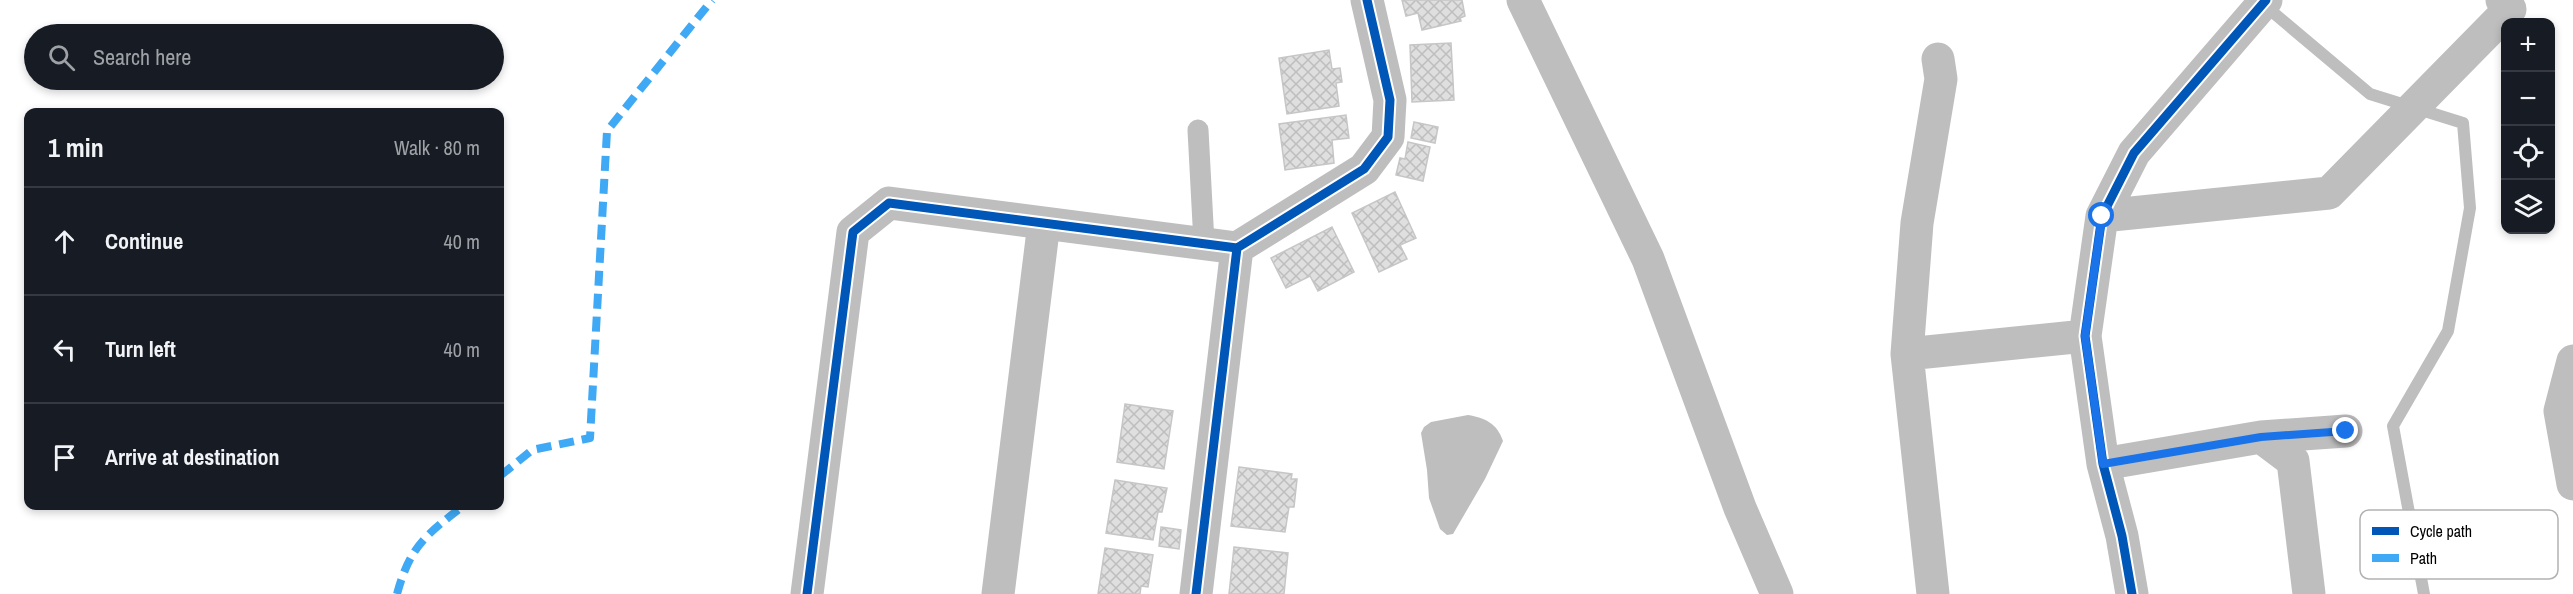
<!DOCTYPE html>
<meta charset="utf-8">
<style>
:root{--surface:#171b24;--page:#242831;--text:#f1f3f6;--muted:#9ea1a6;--line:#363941}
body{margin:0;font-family:"Archivo Narrow",sans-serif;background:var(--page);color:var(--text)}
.controls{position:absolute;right:18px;top:18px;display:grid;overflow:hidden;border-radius:12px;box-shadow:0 3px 9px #0003}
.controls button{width:54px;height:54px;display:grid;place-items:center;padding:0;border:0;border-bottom:2px solid var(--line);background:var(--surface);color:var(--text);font:30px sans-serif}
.stop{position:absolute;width:18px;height:18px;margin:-14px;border:4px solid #1a73e8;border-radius:50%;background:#fff}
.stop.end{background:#1a73e8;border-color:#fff;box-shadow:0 2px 6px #0008}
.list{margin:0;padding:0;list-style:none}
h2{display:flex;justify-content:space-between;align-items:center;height:78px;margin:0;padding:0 24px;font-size:26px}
h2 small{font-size:20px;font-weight:400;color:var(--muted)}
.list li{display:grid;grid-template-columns:39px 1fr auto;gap:18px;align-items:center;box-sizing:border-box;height:108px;padding:0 24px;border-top:2px solid var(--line)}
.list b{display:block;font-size:22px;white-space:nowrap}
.list em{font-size:20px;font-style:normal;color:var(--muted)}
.icon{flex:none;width:33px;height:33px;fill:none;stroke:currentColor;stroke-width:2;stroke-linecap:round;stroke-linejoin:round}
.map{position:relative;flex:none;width:2573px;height:594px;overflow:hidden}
.search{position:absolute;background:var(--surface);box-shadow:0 3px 9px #0003;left:24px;top:24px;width:480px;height:66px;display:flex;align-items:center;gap:15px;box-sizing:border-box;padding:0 21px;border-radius:33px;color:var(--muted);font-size:22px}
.panel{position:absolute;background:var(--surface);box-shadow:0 3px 9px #0003;left:24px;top:108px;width:480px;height:402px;border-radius:12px}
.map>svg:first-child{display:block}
</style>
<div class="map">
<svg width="2573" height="594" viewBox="0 0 2573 594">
<defs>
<pattern id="building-cross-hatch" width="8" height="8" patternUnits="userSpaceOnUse" patternTransform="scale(1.5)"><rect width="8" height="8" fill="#dfdfdf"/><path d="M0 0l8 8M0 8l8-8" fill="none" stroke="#bebebe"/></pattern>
</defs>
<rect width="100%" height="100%" fill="#fff"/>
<!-- water -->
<path fill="#bebebe" d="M1468 415C1485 418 1497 423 1503 441L1485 479 1453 534 1447 535 1440 529 1429 498 1427 470 1421 433 1424 427 1431 422Z"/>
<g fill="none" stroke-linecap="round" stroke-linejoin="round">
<!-- stream -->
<path stroke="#bebebe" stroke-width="12" d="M2263 4 2370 94 2463 123 2470 208 2448 331 2393 426 2424 594"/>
</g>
<!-- building -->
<path fill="url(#building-cross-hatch)" stroke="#c6c6c6" stroke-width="1.5" d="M1402 0H1462L1465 16 1460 18 1461 21 1422 30 1418 13 1406 16Z
M1451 43 1454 100 1412 102 1410 45Z
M1329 50 1332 69 1340 68 1342 82 1336 83 1339 106 1287 114 1279 58Z
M1346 115 1349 138 1332 140 1334 163 1285 170 1279 124Z
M1414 122 1438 127 1435 143 1411 138Z
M1408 142 1430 147 1423 181 1396 175 1400 158 1405 159Z
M1395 192 1416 238 1400 245 1407 259 1379 272 1352 213Z
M1332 227 1354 272 1318 291 1310 276 1286 288 1271 258Z
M1125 404 1173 411 1164 469 1117 462Z
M1239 467 1292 474 1291 479H1297L1294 507H1289L1285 532 1231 526Z
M1115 480 1167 488 1162 512H1158L1153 540 1106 533Z
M1161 527 1181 530 1179 549 1159 546Z
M1234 547 1288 553 1284 594H1229Z
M1105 548 1153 555 1148 587 1141 586 1140 594H1098Z"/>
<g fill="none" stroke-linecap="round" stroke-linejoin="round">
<!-- lane -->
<path stroke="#bebebe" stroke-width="21" d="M1198 130 1204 243"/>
<!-- street -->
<path stroke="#bebebe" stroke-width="33" d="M1523 0 1648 259 1740 508 1777 594
M2102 216 2329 193 2510 9 2502 0
M1907 354 2085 336
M2573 361 2560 411 2573 484
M2261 437 2346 431
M2103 464 2261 437 2293 461 2309 594
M807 594 853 232 889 203 1237 248
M998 594 1044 223
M1196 594 1237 248 1364 169 1388 137 1390 100 1367 0
M1933 594 1907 354 1917 223 1941 79 1938 59
M2132 594 2122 536 2103 464 2085 336 2102 216 2134 153 2266 0"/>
<!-- quiet -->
<path stroke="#3fa9f5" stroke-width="8" stroke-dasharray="15 8" stroke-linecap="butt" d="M500 476 532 450 590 438 607 131 712 0
M397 594C410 546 426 535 463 506"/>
<!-- cycleway casing -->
<g stroke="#fff" stroke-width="13">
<path id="cycleway" d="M807 594 853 232 889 203 1237 248
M1196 594 1237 248 1364 169 1388 137 1390 100 1367 0
M2132 594 2122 536 2103 464 2085 336 2102 216 2134 153 2266 0"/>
</g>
<!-- cycleway -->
<use href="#cycleway" stroke="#0057b8" stroke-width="9"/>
</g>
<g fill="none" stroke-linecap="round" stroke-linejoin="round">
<!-- route -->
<path stroke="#1a73e8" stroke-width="8" d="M2102 216 2085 336 2103 464 2261 437 2346 431"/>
</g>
<!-- legend -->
<rect x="2360" y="510" width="198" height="69" rx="9" fill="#fff" stroke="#b2b2b2" stroke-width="1.5"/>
<rect x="2372" y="527" width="27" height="8" fill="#0057b8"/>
<rect x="2372" y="554" width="27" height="8" fill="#3fa9f5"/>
<g font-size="16" fill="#000">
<text x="2410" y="537">Cycle path</text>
<text x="2410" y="564">Path</text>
</g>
</svg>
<div class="controls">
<button>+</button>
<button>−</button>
<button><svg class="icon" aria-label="locate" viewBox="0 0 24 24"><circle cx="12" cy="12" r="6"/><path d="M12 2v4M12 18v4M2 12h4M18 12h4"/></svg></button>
<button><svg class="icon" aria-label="layers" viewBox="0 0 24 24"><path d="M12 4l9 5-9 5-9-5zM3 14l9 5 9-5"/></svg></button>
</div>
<div class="stop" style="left:2102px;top:216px"></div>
<div class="stop end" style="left:2346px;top:431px"></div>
<div class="search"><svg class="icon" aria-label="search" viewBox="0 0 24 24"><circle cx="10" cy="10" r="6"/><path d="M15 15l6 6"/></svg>Search here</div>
<section class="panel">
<h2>1 min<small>Walk · 80 m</small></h2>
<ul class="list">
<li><svg class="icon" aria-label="ahead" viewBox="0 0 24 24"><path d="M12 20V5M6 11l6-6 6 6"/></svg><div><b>Continue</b></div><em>40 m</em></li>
<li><svg class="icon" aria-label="left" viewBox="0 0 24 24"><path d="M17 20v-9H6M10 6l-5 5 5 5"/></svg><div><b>Turn left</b></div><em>40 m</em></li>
<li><svg class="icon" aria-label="arrive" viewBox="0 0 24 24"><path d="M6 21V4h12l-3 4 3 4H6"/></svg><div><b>Arrive at destination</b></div></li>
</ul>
</section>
</div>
